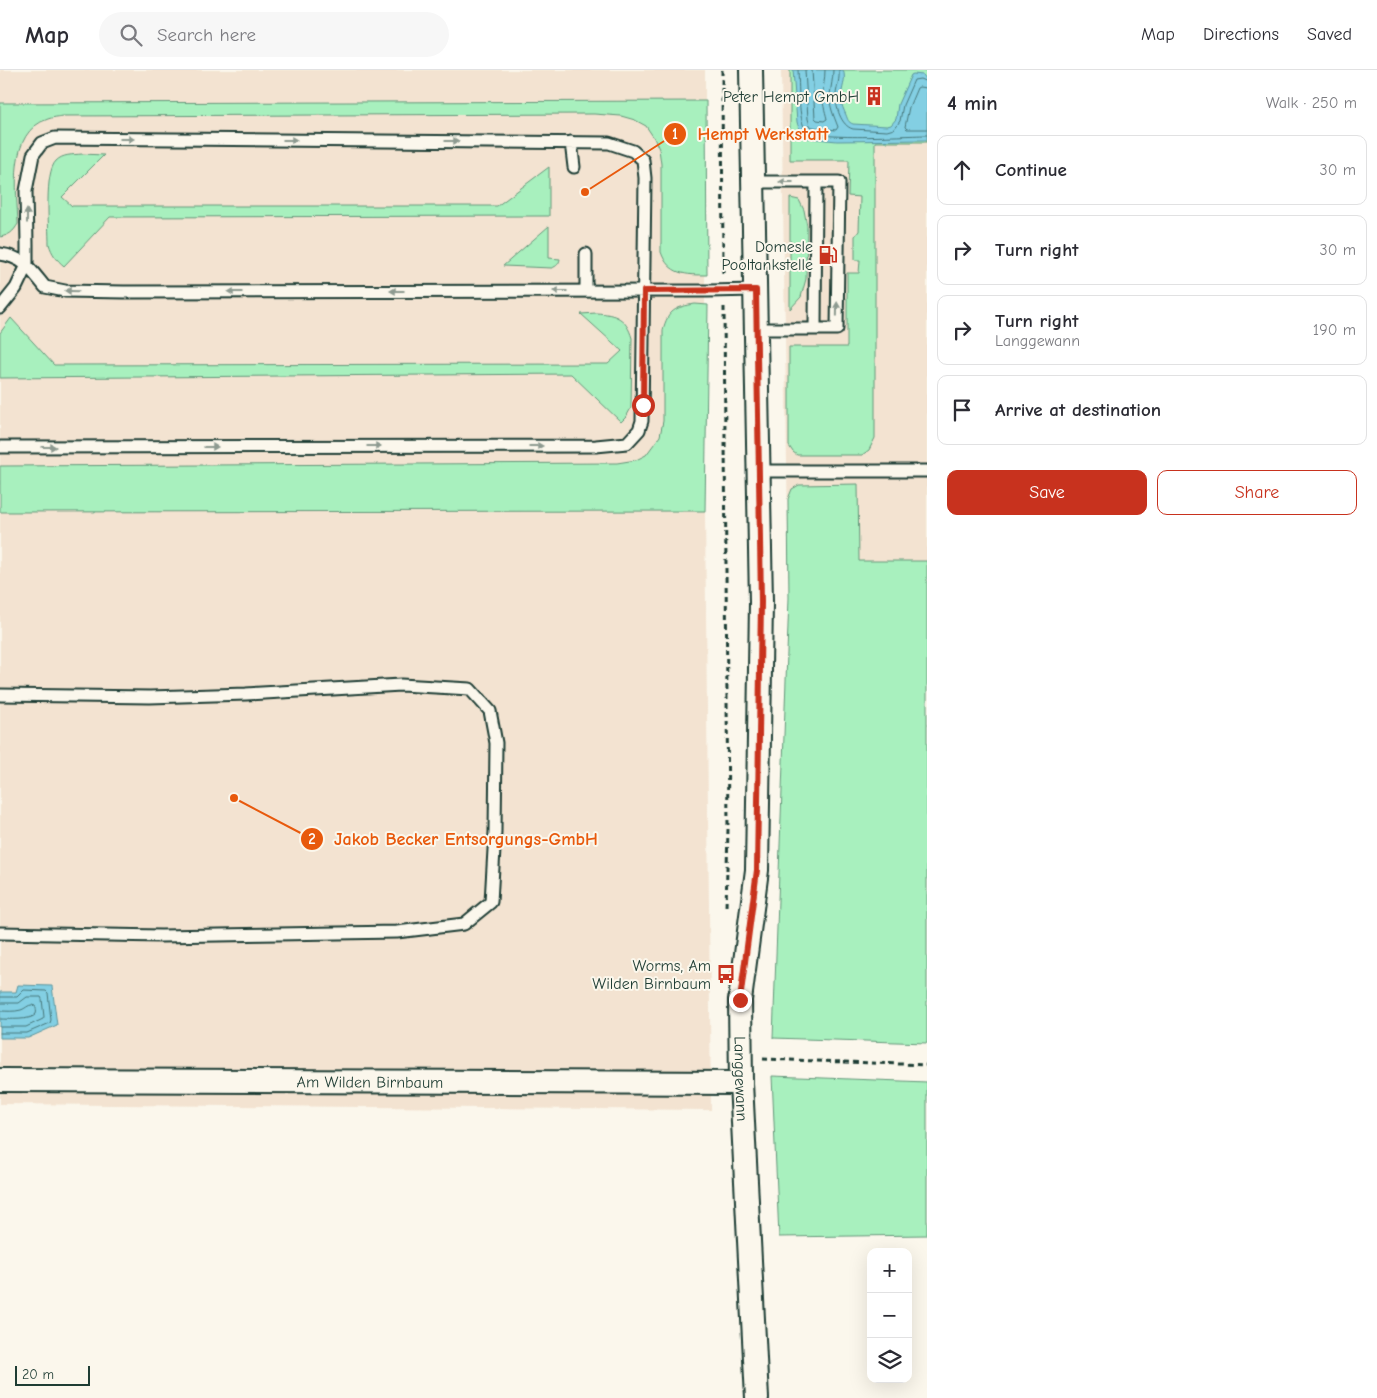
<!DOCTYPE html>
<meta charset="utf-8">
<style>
:root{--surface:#fff;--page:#f7f7f7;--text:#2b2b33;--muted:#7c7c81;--line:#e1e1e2;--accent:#c8321e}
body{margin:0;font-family:"Comic Neue",sans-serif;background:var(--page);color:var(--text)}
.controls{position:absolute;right:15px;bottom:15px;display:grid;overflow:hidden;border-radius:10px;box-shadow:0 5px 20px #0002}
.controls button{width:45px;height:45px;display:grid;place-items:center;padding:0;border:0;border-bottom:1px solid var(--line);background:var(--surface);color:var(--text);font:25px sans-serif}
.scale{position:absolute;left:15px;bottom:12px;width:75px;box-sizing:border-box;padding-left:5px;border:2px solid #1f3d34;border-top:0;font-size:14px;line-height:18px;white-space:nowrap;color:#1f3d34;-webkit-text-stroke:4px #fbf7ec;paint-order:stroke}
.stop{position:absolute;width:15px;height:15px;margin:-11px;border:4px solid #c8321e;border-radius:50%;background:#fff}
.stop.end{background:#c8321e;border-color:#fff;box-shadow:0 1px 5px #0008}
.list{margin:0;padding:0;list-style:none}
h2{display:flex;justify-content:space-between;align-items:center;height:65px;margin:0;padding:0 20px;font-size:21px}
h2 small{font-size:16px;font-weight:400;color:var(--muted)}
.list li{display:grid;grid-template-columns:32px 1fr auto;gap:15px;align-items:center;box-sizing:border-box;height:70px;margin:0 10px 10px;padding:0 10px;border:1px solid var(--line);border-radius:10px}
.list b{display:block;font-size:19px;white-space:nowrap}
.list p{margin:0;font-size:16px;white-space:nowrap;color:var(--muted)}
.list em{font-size:16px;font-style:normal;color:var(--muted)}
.actions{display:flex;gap:10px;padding:15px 20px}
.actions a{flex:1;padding:11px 0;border:1px solid var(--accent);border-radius:10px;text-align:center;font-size:18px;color:var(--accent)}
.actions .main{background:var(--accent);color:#fff}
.icon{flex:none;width:28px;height:28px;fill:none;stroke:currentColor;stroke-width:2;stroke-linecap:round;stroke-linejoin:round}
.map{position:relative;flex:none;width:927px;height:1328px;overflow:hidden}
header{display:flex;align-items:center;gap:30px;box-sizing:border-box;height:70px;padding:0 25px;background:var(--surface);border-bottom:1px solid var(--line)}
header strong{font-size:24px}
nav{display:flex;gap:28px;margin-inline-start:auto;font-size:18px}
.search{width:350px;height:45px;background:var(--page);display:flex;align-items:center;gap:12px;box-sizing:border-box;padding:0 18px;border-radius:28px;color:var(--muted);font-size:19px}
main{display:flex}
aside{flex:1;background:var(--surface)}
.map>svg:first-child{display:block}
</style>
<header>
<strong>Map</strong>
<div class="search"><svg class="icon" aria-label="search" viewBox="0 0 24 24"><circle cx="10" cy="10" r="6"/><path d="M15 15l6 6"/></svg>Search here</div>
<nav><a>Map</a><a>Directions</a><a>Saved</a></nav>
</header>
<main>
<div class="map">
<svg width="927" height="1328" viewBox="0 0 927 1328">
<rect width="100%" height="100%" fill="#fbf7ec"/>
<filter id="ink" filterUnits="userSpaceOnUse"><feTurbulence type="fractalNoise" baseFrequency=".02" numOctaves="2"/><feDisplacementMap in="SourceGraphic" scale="10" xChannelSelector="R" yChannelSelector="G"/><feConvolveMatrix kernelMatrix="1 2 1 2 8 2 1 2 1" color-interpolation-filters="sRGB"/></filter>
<g filter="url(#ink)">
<!-- built -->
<path fill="#f3e3d1" d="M0 0H705V441L711 1040 0 1034Z
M781 0H927V527L789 528Z"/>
<!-- green -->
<path fill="#a8f0be" stroke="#649679" d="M790 0H927V72H875V368L869 380 862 385H797L793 382 789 376V277H847V203H859L860 190H855V166L859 161 860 127 848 126 849 90H790Z
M706 31 707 205C686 205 669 205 661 182V94L659 79 654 68 646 56 635 50 621 46 594 44 63 46C58 47 53 47 48 49 7 62 17 121 18 154 13 162 10 165 0 167V33Z
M82 84 104 85 62 127 72 136H497L549 97V146L110 147 64 196C56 189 52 184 49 174 49 156 44 103 56 91 63 84 72 85 82 84Z
M790 128 799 130 804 140 807 156 806 209 801 227 790 239Z
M549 156V188L560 189C559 194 557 196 552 198L503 196Z
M695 234 708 235 705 441 0 442V396L617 393 636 390 646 385 660 366 663 351V260C668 240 676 237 695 234Z
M596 243C616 244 626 248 632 268L631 338 626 347 621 352 571 304 0 308V263L11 248 54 295 608 294 622 281 581 244Z
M858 414 859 491H927V973L773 968 789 528 788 429 792 419 799 415Z
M772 1006 927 1012V1165L779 1167Z"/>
<!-- water -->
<path fill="#83cfe3" stroke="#5b959d" d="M793 0H843C847 9 841 19 841 29 841 35 844 40 846 45 848 50 848 52 853 54L887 56 891 55 896 49 898 34 911 5 913 4 923 5 927 10V70L837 71 807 68 800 62 797 52Z
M18 915 52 916 57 955 28 968H0V922H16Z"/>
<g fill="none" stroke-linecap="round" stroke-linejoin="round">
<!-- shore -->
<path stroke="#47777a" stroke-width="1" d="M798 0C799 13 798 51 806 60 814 71 909 65 927 65
M805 0 808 49 810 55 812 57 836 60 838 57C834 46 829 36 830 25 831 16 833 9 833 0
M812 0 815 48 817 50 824 51 827 49C825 40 822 33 823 24 823 16 825 9 825 0
M839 0C840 9 837 16 836 24 835 36 841 56 853 59L887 61 894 59 900 51 903 35 914 10 920 9 927 12
M927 18 919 17 917 18 909 37 905 57 907 59H927
M0 927H17L24 920 46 921 48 923 51 950 50 953 27 963H0
M0 933H19L27 927H41L42 929 44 947 43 949 26 957H0
M0 941C7 941 14 942 21 940 27 938 29 933 35 936 36 937 37 942 36 944 31 951 8 949 0 949"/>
<!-- service casing -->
<g stroke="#1f3d34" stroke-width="15">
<path id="service" d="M571 72 574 97
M753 112H839L837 259H756
M0 184C24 187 31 200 45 217L65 221 124 222 708 221 756 220
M586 221V184
M0 238 16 218 27 195V174L26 121 33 85 42 73 55 68 609 73 633 81 643 90 645 108 642 351 639 360 627 373 596 376 0 377
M815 259 816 113
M758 401H927
M0 625 150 627 246 624 401 615 470 619 490 641 496 673 495 762 491 832 464 854 397 862 161 866 0 863"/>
</g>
<!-- minor casing -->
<g stroke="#1f3d34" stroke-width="26">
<g id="minor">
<path id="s1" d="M751 0 761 532 757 800 740 930 741 1013 757 1328"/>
<path id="s2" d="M0 1010 741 1013"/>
</g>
</g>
<!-- path -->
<path stroke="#1f3d34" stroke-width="3" stroke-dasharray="5 4" stroke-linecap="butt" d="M722 0 723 203
M724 237 728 759 726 838
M763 989 927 995"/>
<!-- service -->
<use href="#service" stroke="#fbf7ec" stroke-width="11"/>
<!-- minor -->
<use href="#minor" stroke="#fbf7ec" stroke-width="22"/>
</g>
<!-- one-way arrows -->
<defs><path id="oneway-solid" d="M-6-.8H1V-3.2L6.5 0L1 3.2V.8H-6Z" transform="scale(1.25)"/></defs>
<g fill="#8d9a90">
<use href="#oneway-solid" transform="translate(127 69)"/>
<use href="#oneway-solid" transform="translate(290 70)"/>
<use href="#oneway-solid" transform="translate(452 71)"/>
<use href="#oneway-solid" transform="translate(786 112) rotate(-180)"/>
<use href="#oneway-solid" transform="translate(27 146) rotate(-90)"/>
<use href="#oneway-solid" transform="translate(72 221) rotate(-178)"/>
<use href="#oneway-solid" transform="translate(397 221) rotate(180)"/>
<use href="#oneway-solid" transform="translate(560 221) rotate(180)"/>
<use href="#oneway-solid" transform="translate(235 222) rotate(180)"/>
<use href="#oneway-solid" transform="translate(837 239) rotate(-89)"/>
<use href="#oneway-solid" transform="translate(374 376)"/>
<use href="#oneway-solid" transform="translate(536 376)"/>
<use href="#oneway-solid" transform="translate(49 377)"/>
<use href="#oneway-solid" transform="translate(211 377)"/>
</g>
</g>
<g fill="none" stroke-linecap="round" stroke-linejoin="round" filter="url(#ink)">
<!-- route -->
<path stroke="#c8321e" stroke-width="6" d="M643 335 644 221 756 220 761 532 757 800 740 930"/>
</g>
<!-- icons -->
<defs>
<g id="building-bare" transform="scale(1.5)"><path d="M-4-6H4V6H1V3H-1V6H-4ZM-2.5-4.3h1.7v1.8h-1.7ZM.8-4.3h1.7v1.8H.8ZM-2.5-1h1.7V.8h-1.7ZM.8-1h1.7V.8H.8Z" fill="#c8321e" stroke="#fbf7ec" stroke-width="2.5" paint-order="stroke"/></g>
<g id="fuel-bare" transform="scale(1.5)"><path d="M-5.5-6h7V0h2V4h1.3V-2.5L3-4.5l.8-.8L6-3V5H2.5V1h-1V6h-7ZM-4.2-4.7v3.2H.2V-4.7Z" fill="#c8321e" stroke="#fbf7ec" stroke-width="2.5" paint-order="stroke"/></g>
<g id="bus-bare" transform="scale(1.5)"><path d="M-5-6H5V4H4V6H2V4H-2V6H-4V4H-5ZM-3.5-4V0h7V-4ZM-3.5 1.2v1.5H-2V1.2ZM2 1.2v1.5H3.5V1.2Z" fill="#c8321e" stroke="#fbf7ec" stroke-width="2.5" paint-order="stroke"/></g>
</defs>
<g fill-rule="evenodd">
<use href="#building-bare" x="874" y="26"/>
<use href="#fuel-bare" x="828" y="185"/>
<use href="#bus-bare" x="726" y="904"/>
</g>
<g text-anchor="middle" stroke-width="4" stroke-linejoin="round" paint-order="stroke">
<!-- poi labels -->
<g font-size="16" fill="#1f3d34" stroke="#fbf7ec" text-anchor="end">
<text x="859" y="32">Peter Hempt GmbH</text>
<text x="813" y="182">Domesle<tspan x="813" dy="18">Pooltankstelle</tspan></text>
<text x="711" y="901">Worms, Am<tspan x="711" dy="18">Wilden Birnbaum</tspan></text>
</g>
<!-- street labels -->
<g font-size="16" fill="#1f3d34" stroke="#fbf7ec">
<text dy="6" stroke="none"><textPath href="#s1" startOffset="1010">Langgewann</textPath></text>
<text dy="6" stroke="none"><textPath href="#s2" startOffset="370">Am Wilden Birnbaum</textPath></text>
</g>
</g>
<!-- callouts -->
<path fill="none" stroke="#e8590c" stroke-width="2" d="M585 122L675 64M234 728L312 769"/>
<g fill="#e8590c" stroke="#fbf7ec" stroke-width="2">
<circle cx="585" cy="122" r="5"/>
<circle cx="234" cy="728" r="5"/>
<circle cx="675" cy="64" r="12"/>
<circle cx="312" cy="769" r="12"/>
</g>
<g font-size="15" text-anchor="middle" font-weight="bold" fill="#fff">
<text x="675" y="69">1</text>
<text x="312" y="774">2</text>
</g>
<g font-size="18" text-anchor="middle" font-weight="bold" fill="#e8590c" stroke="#fbf7ec" stroke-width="4" stroke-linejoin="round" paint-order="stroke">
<text x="763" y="70">Hempt Werkstatt</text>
<text x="466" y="775">Jakob Becker Entsorgungs-GmbH</text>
</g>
</svg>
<div class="controls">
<button>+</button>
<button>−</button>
<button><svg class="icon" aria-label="layers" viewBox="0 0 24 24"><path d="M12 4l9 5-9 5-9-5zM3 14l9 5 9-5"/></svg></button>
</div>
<div class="scale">20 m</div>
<div class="stop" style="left:643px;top:335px"></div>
<div class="stop end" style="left:740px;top:930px"></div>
</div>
<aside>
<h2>4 min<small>Walk · 250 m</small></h2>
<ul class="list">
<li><svg class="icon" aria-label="ahead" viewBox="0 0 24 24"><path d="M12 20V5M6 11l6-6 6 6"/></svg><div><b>Continue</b></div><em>30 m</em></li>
<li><svg class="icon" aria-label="right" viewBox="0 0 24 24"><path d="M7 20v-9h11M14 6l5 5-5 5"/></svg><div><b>Turn right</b></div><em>30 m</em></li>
<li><svg class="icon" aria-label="right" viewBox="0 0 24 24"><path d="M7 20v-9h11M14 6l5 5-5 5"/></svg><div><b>Turn right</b><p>Langgewann</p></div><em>190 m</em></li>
<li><svg class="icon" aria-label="arrive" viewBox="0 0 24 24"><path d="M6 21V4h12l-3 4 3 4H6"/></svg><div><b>Arrive at destination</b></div></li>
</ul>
<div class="actions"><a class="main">Save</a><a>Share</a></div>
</aside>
</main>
